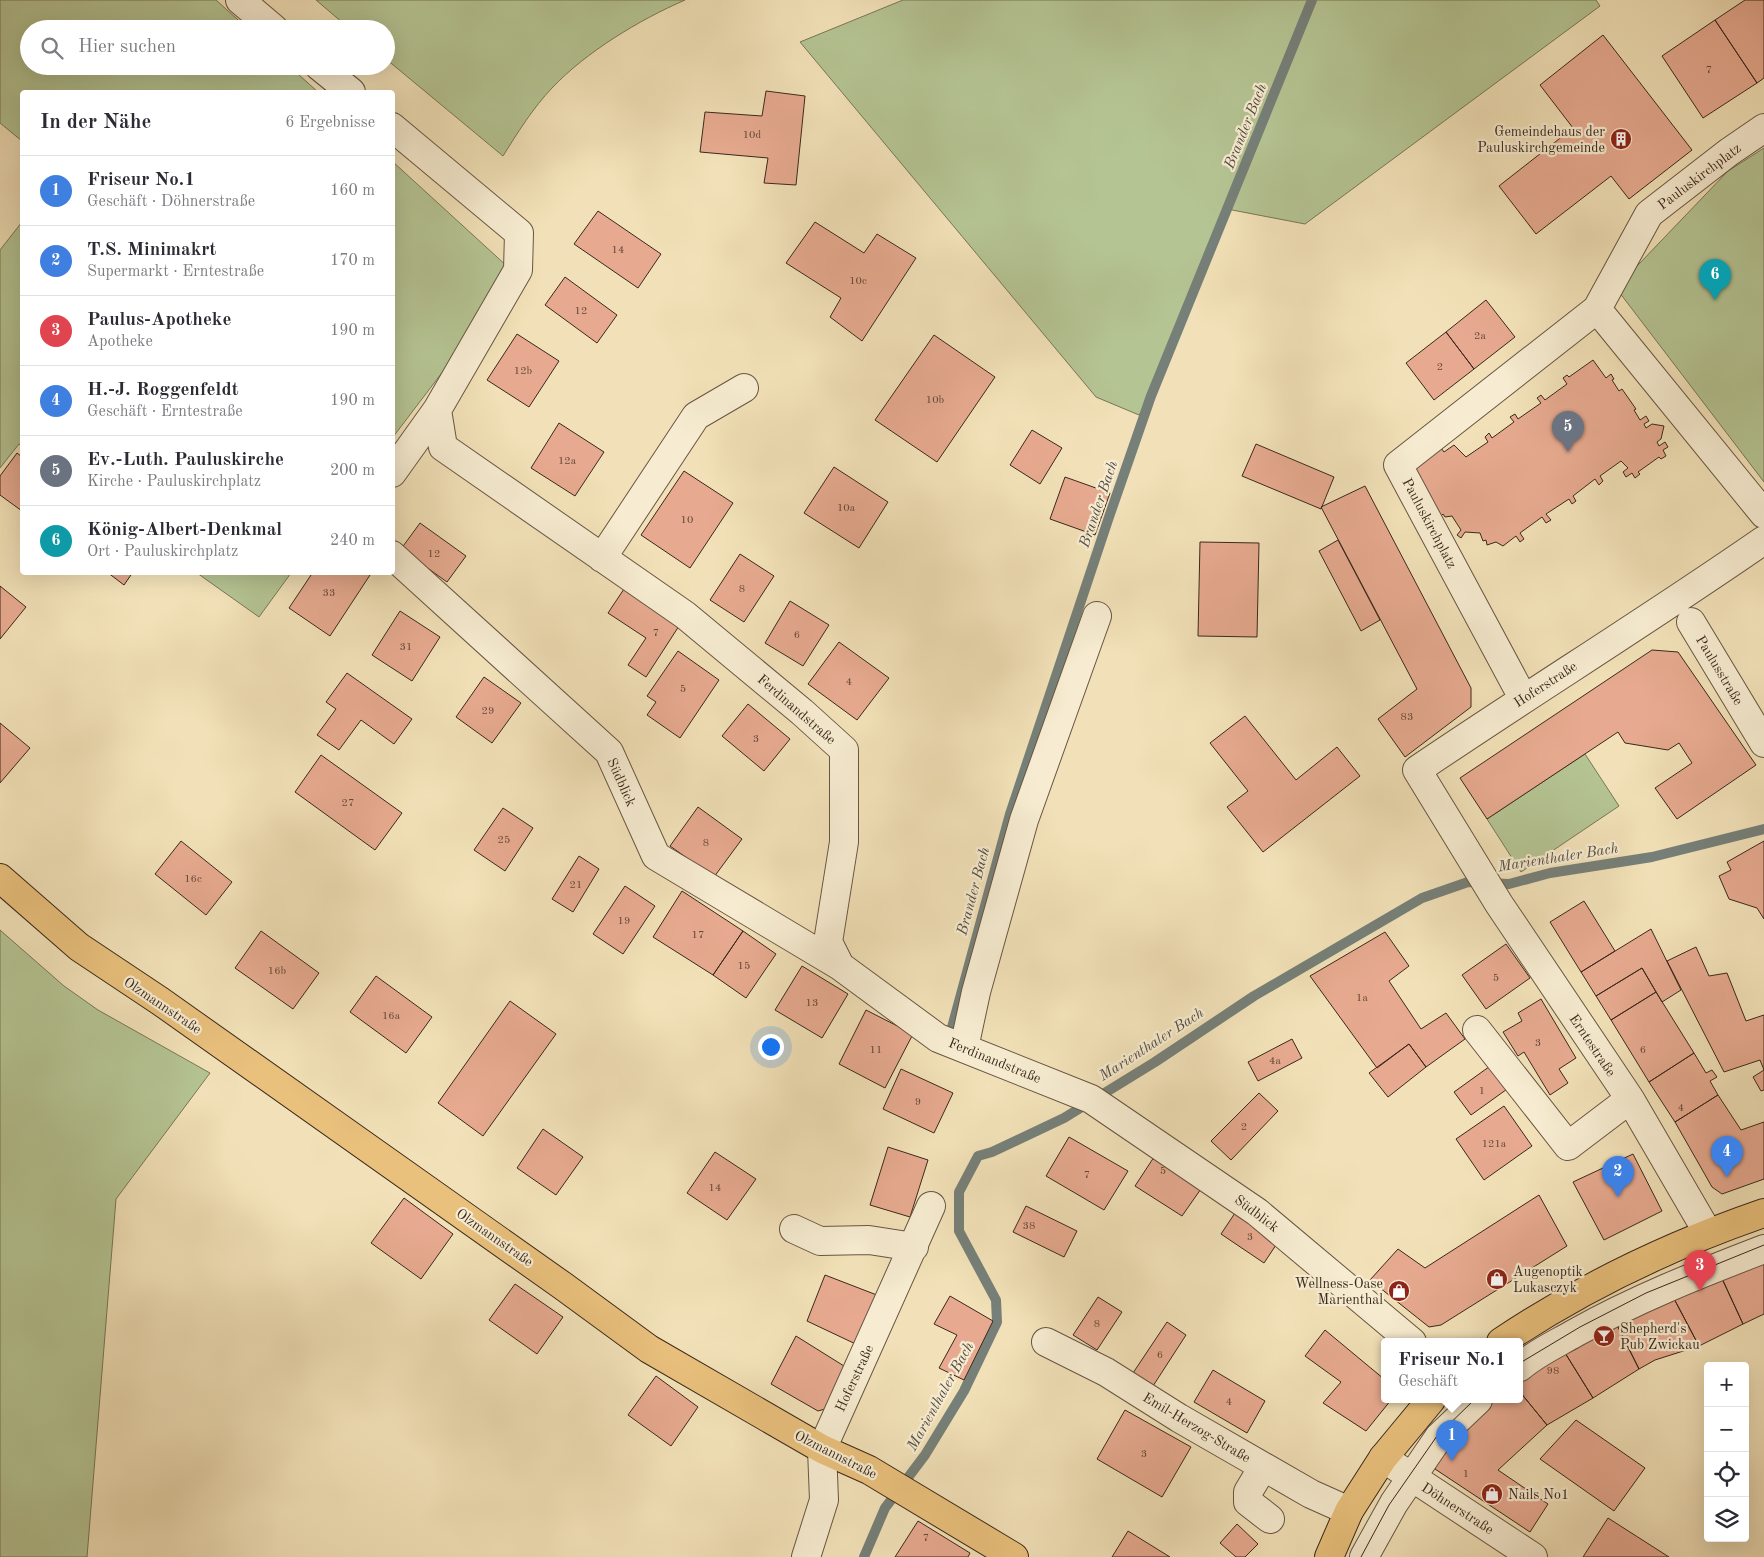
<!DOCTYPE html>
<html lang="de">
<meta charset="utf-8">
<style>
:root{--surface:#fff;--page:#f2f2f3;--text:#2b2b33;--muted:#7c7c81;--line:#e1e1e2;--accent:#d93025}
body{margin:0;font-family:"Old Standard TT",serif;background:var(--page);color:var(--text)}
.controls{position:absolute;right:15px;bottom:15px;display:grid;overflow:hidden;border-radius:5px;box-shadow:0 5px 20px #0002}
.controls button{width:45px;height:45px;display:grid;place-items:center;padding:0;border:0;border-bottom:1px solid var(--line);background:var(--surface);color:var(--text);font:25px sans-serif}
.you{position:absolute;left:770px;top:1046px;width:18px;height:18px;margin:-12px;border:4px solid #fff;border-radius:50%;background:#1a73e8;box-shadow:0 0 0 8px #1a73e833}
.badge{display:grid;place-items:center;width:32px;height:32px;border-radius:50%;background:var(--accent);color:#fff;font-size:16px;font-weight:700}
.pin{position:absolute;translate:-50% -41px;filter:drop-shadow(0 1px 2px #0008)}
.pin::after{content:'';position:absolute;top:26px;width:18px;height:15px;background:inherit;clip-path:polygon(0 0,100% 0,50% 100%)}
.popup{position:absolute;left:1381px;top:1338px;width:142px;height:65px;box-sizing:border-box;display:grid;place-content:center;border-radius:5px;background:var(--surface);filter:drop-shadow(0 1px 4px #0005);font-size:16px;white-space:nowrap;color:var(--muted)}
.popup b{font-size:19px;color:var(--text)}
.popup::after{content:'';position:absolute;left:50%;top:100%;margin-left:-10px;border:10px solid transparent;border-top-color:var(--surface)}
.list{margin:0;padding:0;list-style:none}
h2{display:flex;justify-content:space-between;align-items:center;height:65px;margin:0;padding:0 20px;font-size:21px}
h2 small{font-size:16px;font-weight:400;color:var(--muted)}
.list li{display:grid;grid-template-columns:32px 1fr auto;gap:15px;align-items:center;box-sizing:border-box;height:70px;padding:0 20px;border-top:1px solid var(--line)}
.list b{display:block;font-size:19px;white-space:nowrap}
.list p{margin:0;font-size:16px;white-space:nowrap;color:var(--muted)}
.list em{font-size:16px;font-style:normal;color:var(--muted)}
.icon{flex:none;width:28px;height:28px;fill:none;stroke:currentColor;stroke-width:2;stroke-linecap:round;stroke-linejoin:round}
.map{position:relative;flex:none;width:1764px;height:1557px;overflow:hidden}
.search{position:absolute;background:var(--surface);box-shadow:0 5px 20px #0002;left:20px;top:20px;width:375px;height:55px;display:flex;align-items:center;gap:12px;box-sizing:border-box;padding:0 18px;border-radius:28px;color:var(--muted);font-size:19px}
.panel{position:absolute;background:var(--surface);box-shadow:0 5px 20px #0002;left:20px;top:90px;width:375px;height:485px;border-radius:5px}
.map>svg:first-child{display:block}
</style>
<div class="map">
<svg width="1764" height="1557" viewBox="0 0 1764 1557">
<rect width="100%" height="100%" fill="#f2e1b8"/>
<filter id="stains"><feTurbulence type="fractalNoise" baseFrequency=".004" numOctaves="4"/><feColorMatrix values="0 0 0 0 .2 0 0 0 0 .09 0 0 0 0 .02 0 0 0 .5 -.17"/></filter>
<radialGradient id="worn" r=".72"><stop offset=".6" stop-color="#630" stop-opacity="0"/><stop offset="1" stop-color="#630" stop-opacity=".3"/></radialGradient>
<!-- green -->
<path fill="#b5c493" stroke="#787657" d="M0 0H216L248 29H29V66H289L318 92H22V141L0 123Z
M316 0H685C639 20 586 52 552 88 533 108 518 132 503 156L386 59V29H350Z
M903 0H1596L1600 6 1305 224 1227 209 1151 396 1139 415 1096 397 800 42Z
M1764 148V482L1616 288 1728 171Z
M392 161 509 268 457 353 393 437Z
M22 222V446L19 444 0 468V250Z
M197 573H291L259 617Z
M1585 754 1619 806 1521 872 1487 819Z
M0 930 64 986 98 1010 210 1073 116 1199 87 1557H0Z"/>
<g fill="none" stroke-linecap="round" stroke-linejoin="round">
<!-- stream -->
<path stroke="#768079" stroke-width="10" d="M951 1031 1010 814 1109 517 1151 396 1312 0
M864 1557 885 1508 925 1455 964 1391 997 1322 996 1300 959 1231V1192L978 1156 992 1152 1064 1118 1155 1062 1254 996 1422 898 1468 882 1509 884 1550 873 1652 857 1764 829"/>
</g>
<!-- building -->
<path fill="#e7aa90" stroke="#3a281b" d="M1745 0H1764V78L1757 83 1715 20Z
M1715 20 1757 83 1703 118 1662 56Z
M1603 35 1692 150 1629 199 1611 176 1536 234 1499 186 1573 128 1540 85Z
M766 91 805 96 796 185 764 183 768 158 700 152 705 112 762 116Z
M598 211 661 254 638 288 574 244Z
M815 222 864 253 877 234 916 258 862 341 830 317 841 298 786 263Z
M565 277 617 315 597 343 545 305Z
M1486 300 1515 337 1474 369 1446 332Z
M1446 332 1474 369 1434 400 1406 363Z
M517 334 559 361 529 407 487 380Z
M934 335 995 377 937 462 875 420Z
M1593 360 1606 378 1611 374 1614 379 1612 380 1619 391 1622 389 1636 409 1634 410 1640 420 1646 416 1649 421 1644 424 1646 428 1652 424 1664 426 1661 439 1657 442 1659 446 1665 442 1668 447 1663 450 1666 456 1661 459 1659 457 1638 472 1640 474 1635 478 1632 473 1626 477 1623 472 1628 468 1621 461 1600 476 1603 481 1599 485 1595 479 1573 496 1576 501 1572 504 1569 499 1546 514 1551 520 1546 523 1542 517 1520 533 1524 539 1520 542 1516 536 1503 546 1496 542 1487 545 1486 540 1483 541 1480 533 1465 532 1461 538 1457 535 1461 530 1452 516 1445 517 1443 514 1440 517 1430 503 1433 501 1417 478 1420 476 1411 463 1438 444 1444 452 1454 445 1466 457 1488 442 1485 437 1489 433 1492 438 1514 422 1510 417 1515 414 1518 419 1541 403 1537 398 1541 395 1545 400 1567 384 1563 378 1567 375 1569 377Z
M559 423 604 452 575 496 531 468Z
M1032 430 1062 448 1040 484 1010 465Z
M1256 444 1334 477 1321 509 1242 476Z
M17 453 22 457V511L0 495V476Z
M834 467 888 502 859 548 804 513Z
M684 471 733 503 690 568 641 535Z
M1065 477 1110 493 1095 535 1050 519Z
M1365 486 1471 688V707L1405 757 1378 719 1417 689 1321 507Z
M420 523 466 556 447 582 401 549Z
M1338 540 1380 620 1361 631 1319 551Z
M1200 542 1259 543 1257 637 1198 636Z
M740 554 774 576 744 622 710 600Z
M107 572H133L124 585Z
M313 572H366L370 575 330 636 289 608Z
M0 586 26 607 0 639Z
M624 589 679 626 646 677 628 665 646 638 608 613Z
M790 601 829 625 803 666 765 643Z
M400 611 440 637 412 681 372 655Z
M839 642 889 678 857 720 808 684Z
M1652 650 1678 652 1756 765 1677 819 1655 788 1692 763 1679 743 1668 750 1625 743 1618 732 1487 819 1460 778Z
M678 651 719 680 680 738 647 715 656 702 647 696Z
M347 673 412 719 394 744 361 720 339 750 317 735 336 709 326 702Z
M484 677 521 703 492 743 456 717Z
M748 704 790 739 764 771 722 736Z
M1245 716 1296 780 1337 747 1360 776 1263 852 1227 807 1248 791 1210 743Z
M0 723 30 748 0 783Z
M321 755 402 813 375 850 295 792Z
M698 807 742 839 714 877 670 846Z
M503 808 533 828 505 871 474 850Z
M181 841 232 882 206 915 155 874Z
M1764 841V919L1757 908 1729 899 1719 876 1731 870 1727 862Z
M579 856 599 869 573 912 552 899Z
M625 886 655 906 623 954 593 934Z
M682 891 743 931 713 975 653 937Z
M1584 901 1615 951 1581 972 1550 922Z
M1651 929 1681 990 1662 1002 1642 968 1596 996 1581 972Z
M261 931 319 973 293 1009 235 968Z
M743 931 776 954 746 998 713 975Z
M1385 932 1409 966 1389 981 1421 1029 1446 1013 1465 1039 1426 1067 1409 1044 1377 1068 1310 976Z
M1506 944 1530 978 1486 1009 1462 975Z
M1696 947 1709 976 1727 973 1746 1021 1764 1015V1070L1760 1060 1724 1072 1667 961Z
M802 966 848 994 822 1038 775 1010Z
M1642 968 1656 992 1611 1020 1596 996Z
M376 976 432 1017 406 1053 350 1012Z
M1656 992 1694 1053 1649 1082 1611 1020Z
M1541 999 1576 1058 1559 1069 1568 1083 1550 1095 1524 1052 1518 1056 1503 1032 1522 1021 1518 1013Z
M510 1001 556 1034 483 1136 438 1103Z
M866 1010 913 1034 885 1088 839 1064Z
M1292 1039 1302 1058 1258 1081 1248 1062Z
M1409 1044 1426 1067 1388 1097 1369 1073Z
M1694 1053 1706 1073 1712 1070 1717 1077 1710 1081 1718 1095 1675 1122 1649 1082Z
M1493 1064 1510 1087 1471 1115 1454 1092Z
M901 1069 953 1093 934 1133 883 1109Z
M1764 1070V1090L1761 1091 1753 1077Z
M1259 1093 1278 1111 1231 1160 1211 1141Z
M1718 1095 1741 1130 1764 1122V1179L1722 1194 1712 1187 1675 1122Z
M1504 1106 1532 1146 1484 1180 1456 1139Z
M543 1129 583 1157 556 1195 517 1168Z
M1069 1137 1128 1171 1104 1210 1046 1176Z
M888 1147 928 1160 910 1217 870 1205Z
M715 1152 756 1179 727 1220 687 1193Z
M1156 1154 1203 1186 1182 1216 1135 1186Z
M1633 1154 1662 1211 1604 1240 1573 1182Z
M1539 1195 1567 1246 1441 1325 1429 1327 1370 1280 1398 1249 1425 1268Z
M404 1198 453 1234 421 1279 371 1243Z
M1026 1206 1077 1231 1064 1257 1013 1232Z
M1237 1210 1280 1239 1264 1263 1221 1234Z
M1764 1253V1314L1743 1324 1719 1272Z
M1719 1272 1743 1324 1699 1346 1671 1293Z
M825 1275 882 1297 862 1347 807 1321Z
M515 1284 563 1317 537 1354 489 1320Z
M1671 1293 1699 1346 1655 1360 1639 1369 1614 1319Z
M950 1296 993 1321 964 1380 939 1368 957 1335 934 1324Z
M1098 1297 1122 1312 1097 1350 1073 1335Z
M1614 1319 1639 1369 1593 1398 1562 1348Z
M1167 1322 1186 1335 1153 1386 1133 1373Z
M1325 1330 1384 1379V1400H1391L1366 1431 1323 1403 1341 1382 1305 1356Z
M796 1336 852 1371 832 1407 818 1411 771 1384Z
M1562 1348 1593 1398 1547 1425 1520 1392V1375Z
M1213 1370 1265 1401 1247 1433 1194 1402Z
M656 1376 698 1407 671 1446 628 1415Z
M1520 1392 1547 1425 1498 1470 1548 1504 1530 1532 1435 1469V1451L1491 1400H1520Z
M1125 1410 1191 1447 1162 1497 1097 1459Z
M1576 1420 1645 1468 1614 1511 1540 1459Z
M1608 1518 1669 1557H1583Z
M918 1521 970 1553 968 1557H895Z
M1237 1524 1258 1544 1245 1557H1236L1220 1543Z
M1128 1531 1170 1557H1112Z"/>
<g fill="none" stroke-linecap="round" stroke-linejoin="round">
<!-- minor casing -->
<g stroke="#685642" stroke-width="30">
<path id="minor" d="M240 0 274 29
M319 66 351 92
M392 127 519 233 518 270 437 410 392 473
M1597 309 1764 514
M437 410 443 447 685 615 802 712 844 750V842L828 942 840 966 938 1038 1091 1099 1257 1212 1412 1342
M392 555 609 752 656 856 840 966
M602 558 696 416 744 388
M1691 622 1764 743
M1523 698 1398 465 1597 309 1649 214 1729 152 1764 128
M1477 1030 1568 1146 1630 1099
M964 1048 976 992 1024 820 1097 616
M794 1229 820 1241 869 1240 914 1247
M1708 1233 1630 1099 1499 904 1417 770C1532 692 1650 619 1764 540
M1046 1342 1106 1372 1179 1418 1311 1494 1349 1511
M1520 1367C1536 1353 1556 1344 1575 1333 1636 1299 1699 1274 1764 1249
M1383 1458 1533 1557
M1263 1467 1248 1492V1502L1270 1519
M806 1557 824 1500 822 1449 931 1206
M1364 1557 1394 1503 1439 1437 1478 1400"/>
</g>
<!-- major casing -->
<g stroke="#3a281b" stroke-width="30">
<path id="major" d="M0 878 79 947 160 1001 563 1286 649 1349 822 1449 869 1470 1014 1557
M1501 1342C1583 1287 1671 1245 1764 1213
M1329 1557 1349 1511 1383 1458 1431 1400"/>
</g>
<!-- minor -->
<use href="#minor" stroke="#f7ecd1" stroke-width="28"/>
<!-- major -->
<use href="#major" stroke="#e9c07c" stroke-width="28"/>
<!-- tram -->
<path stroke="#3a281b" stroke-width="1" d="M1520 1363 1580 1327 1646 1293 1764 1245
M1361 1557 1389 1505 1437 1436 1474 1400"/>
</g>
<!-- icons -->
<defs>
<g id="building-disc" transform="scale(1.125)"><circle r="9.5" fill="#8f2418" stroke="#f7ecd1"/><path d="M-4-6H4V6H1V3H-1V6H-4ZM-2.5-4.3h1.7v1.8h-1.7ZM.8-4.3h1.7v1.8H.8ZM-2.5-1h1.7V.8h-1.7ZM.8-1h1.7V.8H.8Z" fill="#fff"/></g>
<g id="shop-disc" transform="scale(1.125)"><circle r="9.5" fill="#8f2418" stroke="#f7ecd1"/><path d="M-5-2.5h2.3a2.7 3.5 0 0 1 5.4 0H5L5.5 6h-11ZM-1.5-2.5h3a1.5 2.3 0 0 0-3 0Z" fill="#fff"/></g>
<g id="bar-disc" transform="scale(1.125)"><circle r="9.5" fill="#8f2418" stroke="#f7ecd1"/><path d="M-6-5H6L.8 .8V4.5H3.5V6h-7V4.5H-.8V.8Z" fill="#fff"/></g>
</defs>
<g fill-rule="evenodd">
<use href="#building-disc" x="1621" y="139"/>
<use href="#shop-disc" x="1497" y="1279"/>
<use href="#shop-disc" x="1399" y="1291"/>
<use href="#bar-disc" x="1604" y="1336"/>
<use href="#shop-disc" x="1492" y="1494"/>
</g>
<g text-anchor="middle" stroke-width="4.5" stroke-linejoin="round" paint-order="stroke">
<!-- number labels -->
<g font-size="11" fill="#654838">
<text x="1709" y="73">7</text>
<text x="752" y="138">10d</text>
<text x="618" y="253">14</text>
<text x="858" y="284">10c</text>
<text x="581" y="314">12</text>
<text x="1480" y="339">2a</text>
<text x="1440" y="370">2</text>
<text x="523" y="374">12b</text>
<text x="935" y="403">10b</text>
<text x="567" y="464">12a</text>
<text x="846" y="511">10a</text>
<text x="687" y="523">10</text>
<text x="434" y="557">12</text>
<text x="742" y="592">8</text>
<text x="329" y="596">33</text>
<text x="656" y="636">7</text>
<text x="797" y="638">6</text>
<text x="406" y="650">31</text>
<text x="849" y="685">4</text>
<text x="683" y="692">5</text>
<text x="488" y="714">29</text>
<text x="1407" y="720">83</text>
<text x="756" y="742">3</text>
<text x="348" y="806">27</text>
<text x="504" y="843">25</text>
<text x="706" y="846">8</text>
<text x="193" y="882">16c</text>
<text x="576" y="888">21</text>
<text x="624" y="924">19</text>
<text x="698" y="938">17</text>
<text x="744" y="969">15</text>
<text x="277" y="974">16b</text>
<text x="1496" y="981">5</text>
<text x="1362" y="1001">1a</text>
<text x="812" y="1006">13</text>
<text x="391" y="1019">16a</text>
<text x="1538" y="1046">3</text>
<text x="876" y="1053">11</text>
<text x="1643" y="1053">6</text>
<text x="1275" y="1064">4a</text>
<text x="1482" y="1094">1</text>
<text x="918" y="1105">9</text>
<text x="1681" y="1111">4</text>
<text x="1244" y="1130">2</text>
<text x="1494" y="1147">121a</text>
<text x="1163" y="1174">5</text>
<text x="1087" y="1178">7</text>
<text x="715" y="1191">14</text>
<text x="1029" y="1229">38</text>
<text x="1250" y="1240">3</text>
<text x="1097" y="1327">8</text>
<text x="1160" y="1358">6</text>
<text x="1553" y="1374">98</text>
<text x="1229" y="1405">4</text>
<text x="1144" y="1457">3</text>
<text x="1466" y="1477">1</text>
<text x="926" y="1541">7</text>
</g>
<!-- poi labels -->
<g font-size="14" fill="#3a281b" stroke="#f7ecd1" text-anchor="start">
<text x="1605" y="136" text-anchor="end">Gemeindehaus der<tspan x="1605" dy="16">Pauluskirchgemeinde</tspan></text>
<text x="1513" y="1276">Augenoptik<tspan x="1513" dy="16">Lukasczyk</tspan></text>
<text x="1383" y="1288" text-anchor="end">Wellness-Oase<tspan x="1383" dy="16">Marienthal</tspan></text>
<text x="1620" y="1333">Shepherd's<tspan x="1620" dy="16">Pub Zwickau</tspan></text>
<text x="1508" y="1499">Nails No1</text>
</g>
<!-- street labels -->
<g font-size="14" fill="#3a281b" stroke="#f7ecd1">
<text transform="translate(1699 176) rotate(-37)" y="5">Pauluskirchplatz</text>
<text transform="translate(1430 523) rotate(62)" y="5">Pauluskirchplatz</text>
<text transform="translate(1720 670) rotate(59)" y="5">Paulusstraße</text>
<text transform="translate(1545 684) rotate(-33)" y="5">Hoferstraße</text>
<text transform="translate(797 709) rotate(41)" y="5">Ferdinandstraße</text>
<text transform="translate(622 782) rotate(66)" y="5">Südblick</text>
<text transform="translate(163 1005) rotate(34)" y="5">Olzmannstraße</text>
<text transform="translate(1593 1045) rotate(56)" y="5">Erntestraße</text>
<text transform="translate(995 1060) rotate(22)" y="5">Ferdinandstraße</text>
<text transform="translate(1257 1213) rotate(37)" y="5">Südblick</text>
<text transform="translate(495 1237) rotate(35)" y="5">Olzmannstraße</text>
<text transform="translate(854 1378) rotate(-65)" y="5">Hoferstraße</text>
<text transform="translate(1197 1427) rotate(31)" y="5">Emil-Herzog-Straße</text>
<text transform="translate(836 1454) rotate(27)" y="5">Olzmannstraße</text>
<text transform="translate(1458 1508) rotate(33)" y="5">Döhnerstraße</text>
</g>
<!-- water labels -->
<g font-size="15" font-style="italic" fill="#534d42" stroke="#f7ecd1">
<text transform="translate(1245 126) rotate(-68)" y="5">Brander Bach</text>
<text transform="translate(1098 504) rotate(-71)" y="5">Brander Bach</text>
<text transform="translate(1558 857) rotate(-9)" y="5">Marienthaler Bach</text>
<text transform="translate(973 891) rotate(-75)" y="5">Brander Bach</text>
<text transform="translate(1151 1044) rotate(-33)" y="5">Marienthaler Bach</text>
<text transform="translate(940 1396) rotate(-61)" y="5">Marienthaler Bach</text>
</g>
</g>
<rect width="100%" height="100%" filter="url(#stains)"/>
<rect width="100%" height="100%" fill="url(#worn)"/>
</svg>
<div class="controls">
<button>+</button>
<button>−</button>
<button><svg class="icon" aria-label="locate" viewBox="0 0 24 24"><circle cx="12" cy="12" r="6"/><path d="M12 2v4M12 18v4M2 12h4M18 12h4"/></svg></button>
<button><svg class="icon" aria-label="layers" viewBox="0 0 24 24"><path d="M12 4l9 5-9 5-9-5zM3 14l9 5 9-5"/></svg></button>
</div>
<div class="you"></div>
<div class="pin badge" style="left:1452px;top:1461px;background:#3f7fe0">1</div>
<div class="popup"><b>Friseur No.1</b>Geschäft</div>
<div class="pin badge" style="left:1618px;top:1197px;background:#3f7fe0">2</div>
<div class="pin badge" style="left:1700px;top:1291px;background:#e0444e">3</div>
<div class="pin badge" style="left:1727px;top:1177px;background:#3f7fe0">4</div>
<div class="pin badge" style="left:1568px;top:452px;background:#6b7280">5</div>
<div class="pin badge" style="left:1715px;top:300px;background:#0f9aa8">6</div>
<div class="search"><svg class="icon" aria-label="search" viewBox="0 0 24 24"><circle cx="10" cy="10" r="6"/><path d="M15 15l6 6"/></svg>Hier suchen</div>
<section class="panel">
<h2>In der Nähe<small>6 Ergebnisse</small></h2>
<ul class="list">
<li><span class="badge" style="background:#3f7fe0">1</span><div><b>Friseur No.1</b><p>Geschäft · Döhnerstraße</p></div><em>160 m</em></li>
<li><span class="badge" style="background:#3f7fe0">2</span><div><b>T.S. Minimakrt</b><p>Supermarkt · Erntestraße</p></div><em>170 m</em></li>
<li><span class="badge" style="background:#e0444e">3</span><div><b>Paulus-Apotheke</b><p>Apotheke</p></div><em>190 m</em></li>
<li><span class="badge" style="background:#3f7fe0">4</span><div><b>H.-J. Roggenfeldt</b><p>Geschäft · Erntestraße</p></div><em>190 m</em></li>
<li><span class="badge" style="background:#6b7280">5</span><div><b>Ev.-Luth. Pauluskirche</b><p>Kirche · Pauluskirchplatz</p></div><em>200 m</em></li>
<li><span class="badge" style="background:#0f9aa8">6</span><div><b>König-Albert-Denkmal</b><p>Ort · Pauluskirchplatz</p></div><em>240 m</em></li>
</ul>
</section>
</div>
